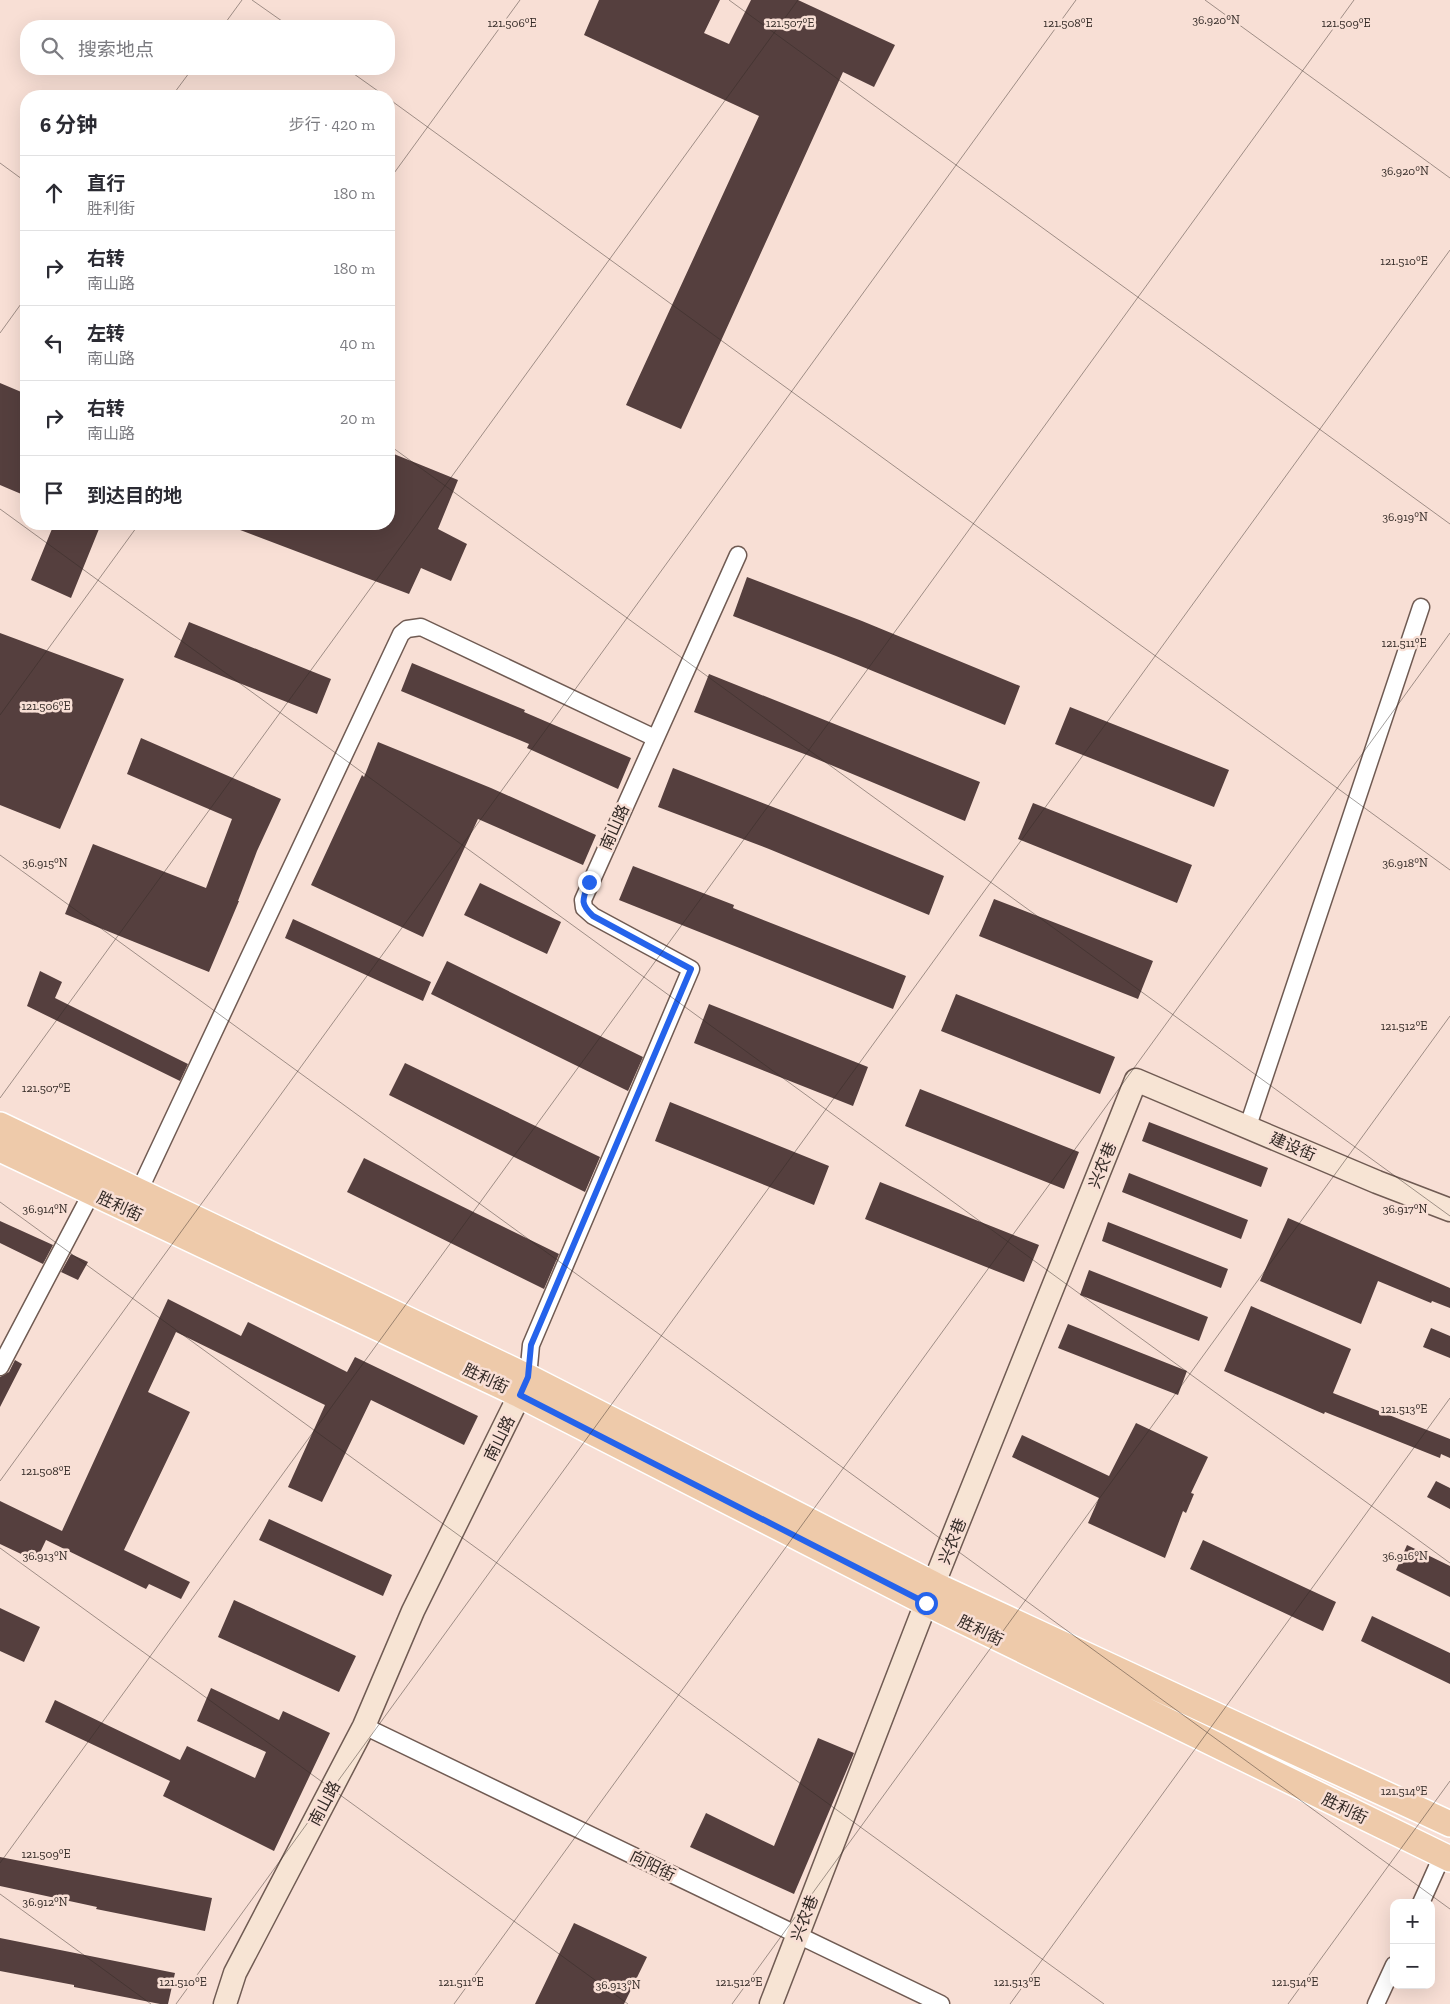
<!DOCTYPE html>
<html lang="zh">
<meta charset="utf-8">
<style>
:root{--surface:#fff;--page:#f7f7f7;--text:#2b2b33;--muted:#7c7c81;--line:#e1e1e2}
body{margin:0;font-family:"Zilla Slab","Noto Sans SC",serif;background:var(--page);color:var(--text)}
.controls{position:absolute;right:15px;bottom:15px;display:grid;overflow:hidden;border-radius:10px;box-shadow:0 5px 20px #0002}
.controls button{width:45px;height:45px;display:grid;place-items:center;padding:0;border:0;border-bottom:1px solid var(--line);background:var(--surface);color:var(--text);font:25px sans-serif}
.stop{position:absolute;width:15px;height:15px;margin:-11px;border:4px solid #2563eb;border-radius:50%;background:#fff}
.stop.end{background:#2563eb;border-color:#fff;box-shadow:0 1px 5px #0008}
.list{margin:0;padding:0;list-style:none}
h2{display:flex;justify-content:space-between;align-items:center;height:65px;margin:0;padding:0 20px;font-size:21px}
h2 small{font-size:16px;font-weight:400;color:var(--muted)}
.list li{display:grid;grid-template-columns:32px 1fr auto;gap:15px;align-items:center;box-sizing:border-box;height:75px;padding:0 20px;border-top:1px solid var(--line)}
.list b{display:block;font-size:19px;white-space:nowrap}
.list p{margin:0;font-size:16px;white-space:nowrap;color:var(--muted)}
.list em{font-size:16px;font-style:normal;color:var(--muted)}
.icon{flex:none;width:28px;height:28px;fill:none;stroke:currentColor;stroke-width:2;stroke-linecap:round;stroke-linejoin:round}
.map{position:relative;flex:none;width:1450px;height:2004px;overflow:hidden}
.search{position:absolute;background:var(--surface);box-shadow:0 5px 20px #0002;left:20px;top:20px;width:375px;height:55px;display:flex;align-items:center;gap:12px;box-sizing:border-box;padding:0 18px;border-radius:20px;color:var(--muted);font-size:19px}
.panel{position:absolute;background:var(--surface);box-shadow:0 5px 20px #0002;left:20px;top:90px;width:375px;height:440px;border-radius:20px}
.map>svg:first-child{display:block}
</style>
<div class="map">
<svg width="1450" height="2004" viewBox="0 0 1450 2004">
<rect width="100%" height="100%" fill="#f8dfd5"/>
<!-- building -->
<path fill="#553f3e" d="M599 0H720L704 33 729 44 751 0H798L895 45 874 87 843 72 681 429 626 405 759 116 584 35Z
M0 383 26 394V496L0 485Z
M389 452 458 480 438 529 467 544 451 581 421 568 409 594 227 525 389 524Z
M54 524H101L71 598 31 580Z
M747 577 862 621 1020 686 1005 725 836 656 733 616Z
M189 622 331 679 317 714 174 657Z
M0 633 124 679 60 829 0 805Z
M412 663 525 710 524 712 631 758 618 789 527 748 529 744 401 691Z
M709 674 980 782 965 821 807 755 694 712Z
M1070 707 1229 770 1214 807 1055 744Z
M141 738 281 799 257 851 238 901H239L209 972 65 914 93 844 206 888 232 819 127 774Z
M378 742 491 788 596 835 583 865 478 819 423 937 311 885 355 790 362 775 364 777Z
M673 768 786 812 944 876 929 915 769 849 658 807Z
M1033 803 1192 865 1177 903 1018 839Z
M633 866 734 905 733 908 906 976 893 1009 619 900Z
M480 883 561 922 547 954 464 915Z
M994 899 1153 961 1138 999 979 936Z
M293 919 431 982 423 1001 285 938Z
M447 961 643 1057 628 1091 431 994Z
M40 971 62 982 55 998 188 1064 180 1081 27 1006Z
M956 994 1115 1057 1100 1094 941 1031Z
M709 1004 868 1067 853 1106 694 1043Z
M405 1063 600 1157 585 1192 389 1095Z
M920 1089 1079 1152 1064 1189 905 1126Z
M670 1102 829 1166 814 1205 655 1141Z
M1149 1122 1268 1168 1261 1187 1142 1141Z
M364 1158 559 1254 544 1289 347 1192Z
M1129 1173 1248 1220 1241 1239 1122 1192Z
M880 1182 1039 1245 1024 1282 865 1219Z
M1288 1218 1450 1288V1308L1432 1301 1431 1303 1378 1281 1361 1324 1260 1281Z
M0 1221 53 1245 43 1264 0 1243Z
M1108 1222 1228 1269 1221 1288 1102 1241Z
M71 1254 88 1262 78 1280 61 1272Z
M1089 1270 1208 1317 1199 1341 1080 1295Z
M168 1299 241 1336 248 1322 347 1372 355 1357 478 1416 464 1445 371 1400 322 1502 288 1487 325 1405 176 1332 148 1392 190 1412 124 1550 190 1582 181 1599 149 1584 146 1589 46 1540 36 1561 0 1544V1501L62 1531Z
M1251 1306 1351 1349 1333 1393 1450 1439V1458L1441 1454 1440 1458 1325 1412 1324 1414 1224 1371Z
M1068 1324 1187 1371 1178 1395 1058 1348Z
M1431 1328 1450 1336V1358L1423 1347Z
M15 1360 22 1364 0 1407V1377L9 1372Z
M1136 1423 1208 1457 1191 1493 1194 1494 1186 1513 1183 1511 1165 1558 1088 1523 1099 1498 1012 1457 1022 1435 1109 1476Z
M1436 1481 1450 1488V1509L1427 1497Z
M269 1519 392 1575 383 1596 259 1540Z
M1203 1540 1336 1602 1323 1631 1190 1569Z
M1407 1545 1450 1566V1597L1396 1570Z
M234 1600 356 1656 339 1692 218 1637Z
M0 1608 40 1627 24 1662 0 1651Z
M1372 1616 1450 1653V1684L1361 1641Z
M211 1688 279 1720 283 1711 330 1733 274 1851 163 1796 170 1781 45 1722 55 1700 180 1760 187 1746 255 1778 266 1752 197 1721Z
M818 1738 854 1753 794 1894 690 1847 706 1813 774 1846Z
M0 1857 212 1898 205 1931 96 1909 97 1907 0 1886Z
M574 1923 647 1957 624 2004H535Z
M0 1938 175 1973 168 2004H160L74 1987V1985L0 1971Z"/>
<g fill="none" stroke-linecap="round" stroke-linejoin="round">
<!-- street casing -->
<g stroke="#705b53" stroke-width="19">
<path id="street" d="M1248 1126 1421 607
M139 1191 401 634 407 629 421 627 655 738
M0 1367 92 1192
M528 1377 531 1345 691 969 593 916 584 908 583 900 738 555
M364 1726 941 2004
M1421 1903 1442 1856
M1376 2004 1394 1965"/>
</g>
<!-- secondary casing -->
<g stroke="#705b53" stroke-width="25">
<path id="secondary" d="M225 2004 235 1973 364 1726 413 1611 527 1380
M771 2004 926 1603 1136 1080 1377 1182 1450 1210"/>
</g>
<!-- primary casing -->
<g stroke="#fff" stroke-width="28">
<path id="primary" d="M0 1125 528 1377 935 1585 1450 1824
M0 1149 520 1395 926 1603 1450 1859"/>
</g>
<!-- street -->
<use href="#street" stroke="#fff" stroke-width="16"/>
<!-- secondary -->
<use href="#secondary" stroke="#f7e4d4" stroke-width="22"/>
<!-- primary -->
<use href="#primary" stroke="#eecaaa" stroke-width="25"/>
</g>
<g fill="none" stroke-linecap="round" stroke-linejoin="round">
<!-- route -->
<path stroke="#2563eb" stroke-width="6" d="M589 882C583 899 579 903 593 916L691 969 531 1345 528 1377 520 1395 926 1603"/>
</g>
<!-- ticks -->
<path fill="none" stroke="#332a26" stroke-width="1" stroke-opacity="0.45" d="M252 0 289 26M729 0 1450 524M1205 0 1450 178M223 26 242 0M347 69 385 96M172 96 192 69M389 99 1450 870M0 163 26 182M389 180 520 0M0 333 26 297M389 445 1450 1216M0 509 1450 1563M0 715 139 524M0 855 1450 1909M0 1098 798 0M0 1202 1104 2004M0 1481 1076 0M0 1548 628 2004M0 1863 1354 0M0 1894 151 2004M176 2004 1450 250M454 2004 1450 633M732 2004 1450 1016M1010 2004 1450 1398M1288 2004 1450 1781"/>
<g text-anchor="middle" stroke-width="5" stroke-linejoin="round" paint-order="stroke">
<!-- street labels -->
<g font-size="16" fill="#332a26" stroke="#f8dfd5">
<text transform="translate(614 827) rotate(-66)" y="6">南山路</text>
<text transform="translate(1293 1146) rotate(23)" y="6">建设街</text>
<text transform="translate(1102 1165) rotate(-68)" y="6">兴农巷</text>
<text transform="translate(120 1206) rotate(25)" y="6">胜利街</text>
<text transform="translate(486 1378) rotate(25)" y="6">胜利街</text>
<text transform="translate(499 1438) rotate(-64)" y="6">南山路</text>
<text transform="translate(952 1541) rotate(-68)" y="6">兴农巷</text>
<text transform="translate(981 1630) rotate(26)" y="6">胜利街</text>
<text transform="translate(324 1803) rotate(-62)" y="6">南山路</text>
<text transform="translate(1345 1808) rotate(26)" y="6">胜利街</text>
<text transform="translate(653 1865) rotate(26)" y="6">向阳街</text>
<text transform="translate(804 1918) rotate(-69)" y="6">兴农巷</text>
</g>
</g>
<g font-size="12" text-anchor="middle" fill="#332a26" stroke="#f8dfd5" stroke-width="5" stroke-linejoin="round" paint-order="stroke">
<text x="1216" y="24">36.920°N</text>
<text x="512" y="27">121.506°E</text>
<text x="790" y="27">121.507°E</text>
<text x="1068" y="27">121.508°E</text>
<text x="1346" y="27">121.509°E</text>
<text x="1405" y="175">36.920°N</text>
<text x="1404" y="265">121.510°E</text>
<text x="1405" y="521">36.919°N</text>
<text x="1404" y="647">121.511°E</text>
<text x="46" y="710">121.506°E</text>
<text x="45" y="867">36.915°N</text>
<text x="1405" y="867">36.918°N</text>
<text x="1404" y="1030">121.512°E</text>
<text x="46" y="1092">121.507°E</text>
<text x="45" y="1213">36.914°N</text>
<text x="1405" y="1213">36.917°N</text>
<text x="1404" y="1413">121.513°E</text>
<text x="46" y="1475">121.508°E</text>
<text x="45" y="1560">36.913°N</text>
<text x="1405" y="1560">36.916°N</text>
<text x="1404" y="1795">121.514°E</text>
<text x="46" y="1858">121.509°E</text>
<text x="45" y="1906">36.912°N</text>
<text x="183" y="1986">121.510°E</text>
<text x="461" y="1986">121.511°E</text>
<text x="739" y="1986">121.512°E</text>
<text x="1017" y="1986">121.513°E</text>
<text x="1295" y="1986">121.514°E</text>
<text x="618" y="1989">36.913°N</text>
</g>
</svg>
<div class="controls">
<button>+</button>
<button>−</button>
</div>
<div class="stop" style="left:926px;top:1603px"></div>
<div class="stop end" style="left:589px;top:882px"></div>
<div class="search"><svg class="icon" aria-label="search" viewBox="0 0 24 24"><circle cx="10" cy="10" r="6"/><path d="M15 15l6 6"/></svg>搜索地点</div>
<section class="panel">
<h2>6 分钟<small>步行 · 420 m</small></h2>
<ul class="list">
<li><svg class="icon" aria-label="ahead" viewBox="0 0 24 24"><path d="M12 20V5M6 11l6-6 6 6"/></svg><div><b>直行</b><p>胜利街</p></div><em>180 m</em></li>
<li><svg class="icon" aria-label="right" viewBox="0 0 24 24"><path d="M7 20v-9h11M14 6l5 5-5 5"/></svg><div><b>右转</b><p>南山路</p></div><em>180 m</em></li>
<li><svg class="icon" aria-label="left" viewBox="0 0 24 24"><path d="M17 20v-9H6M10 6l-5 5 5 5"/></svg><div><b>左转</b><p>南山路</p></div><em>40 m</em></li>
<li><svg class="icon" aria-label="right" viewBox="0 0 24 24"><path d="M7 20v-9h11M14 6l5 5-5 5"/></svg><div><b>右转</b><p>南山路</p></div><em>20 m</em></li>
<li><svg class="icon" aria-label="arrive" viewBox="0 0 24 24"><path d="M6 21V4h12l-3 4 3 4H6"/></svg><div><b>到达目的地</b></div></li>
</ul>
</section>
</div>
